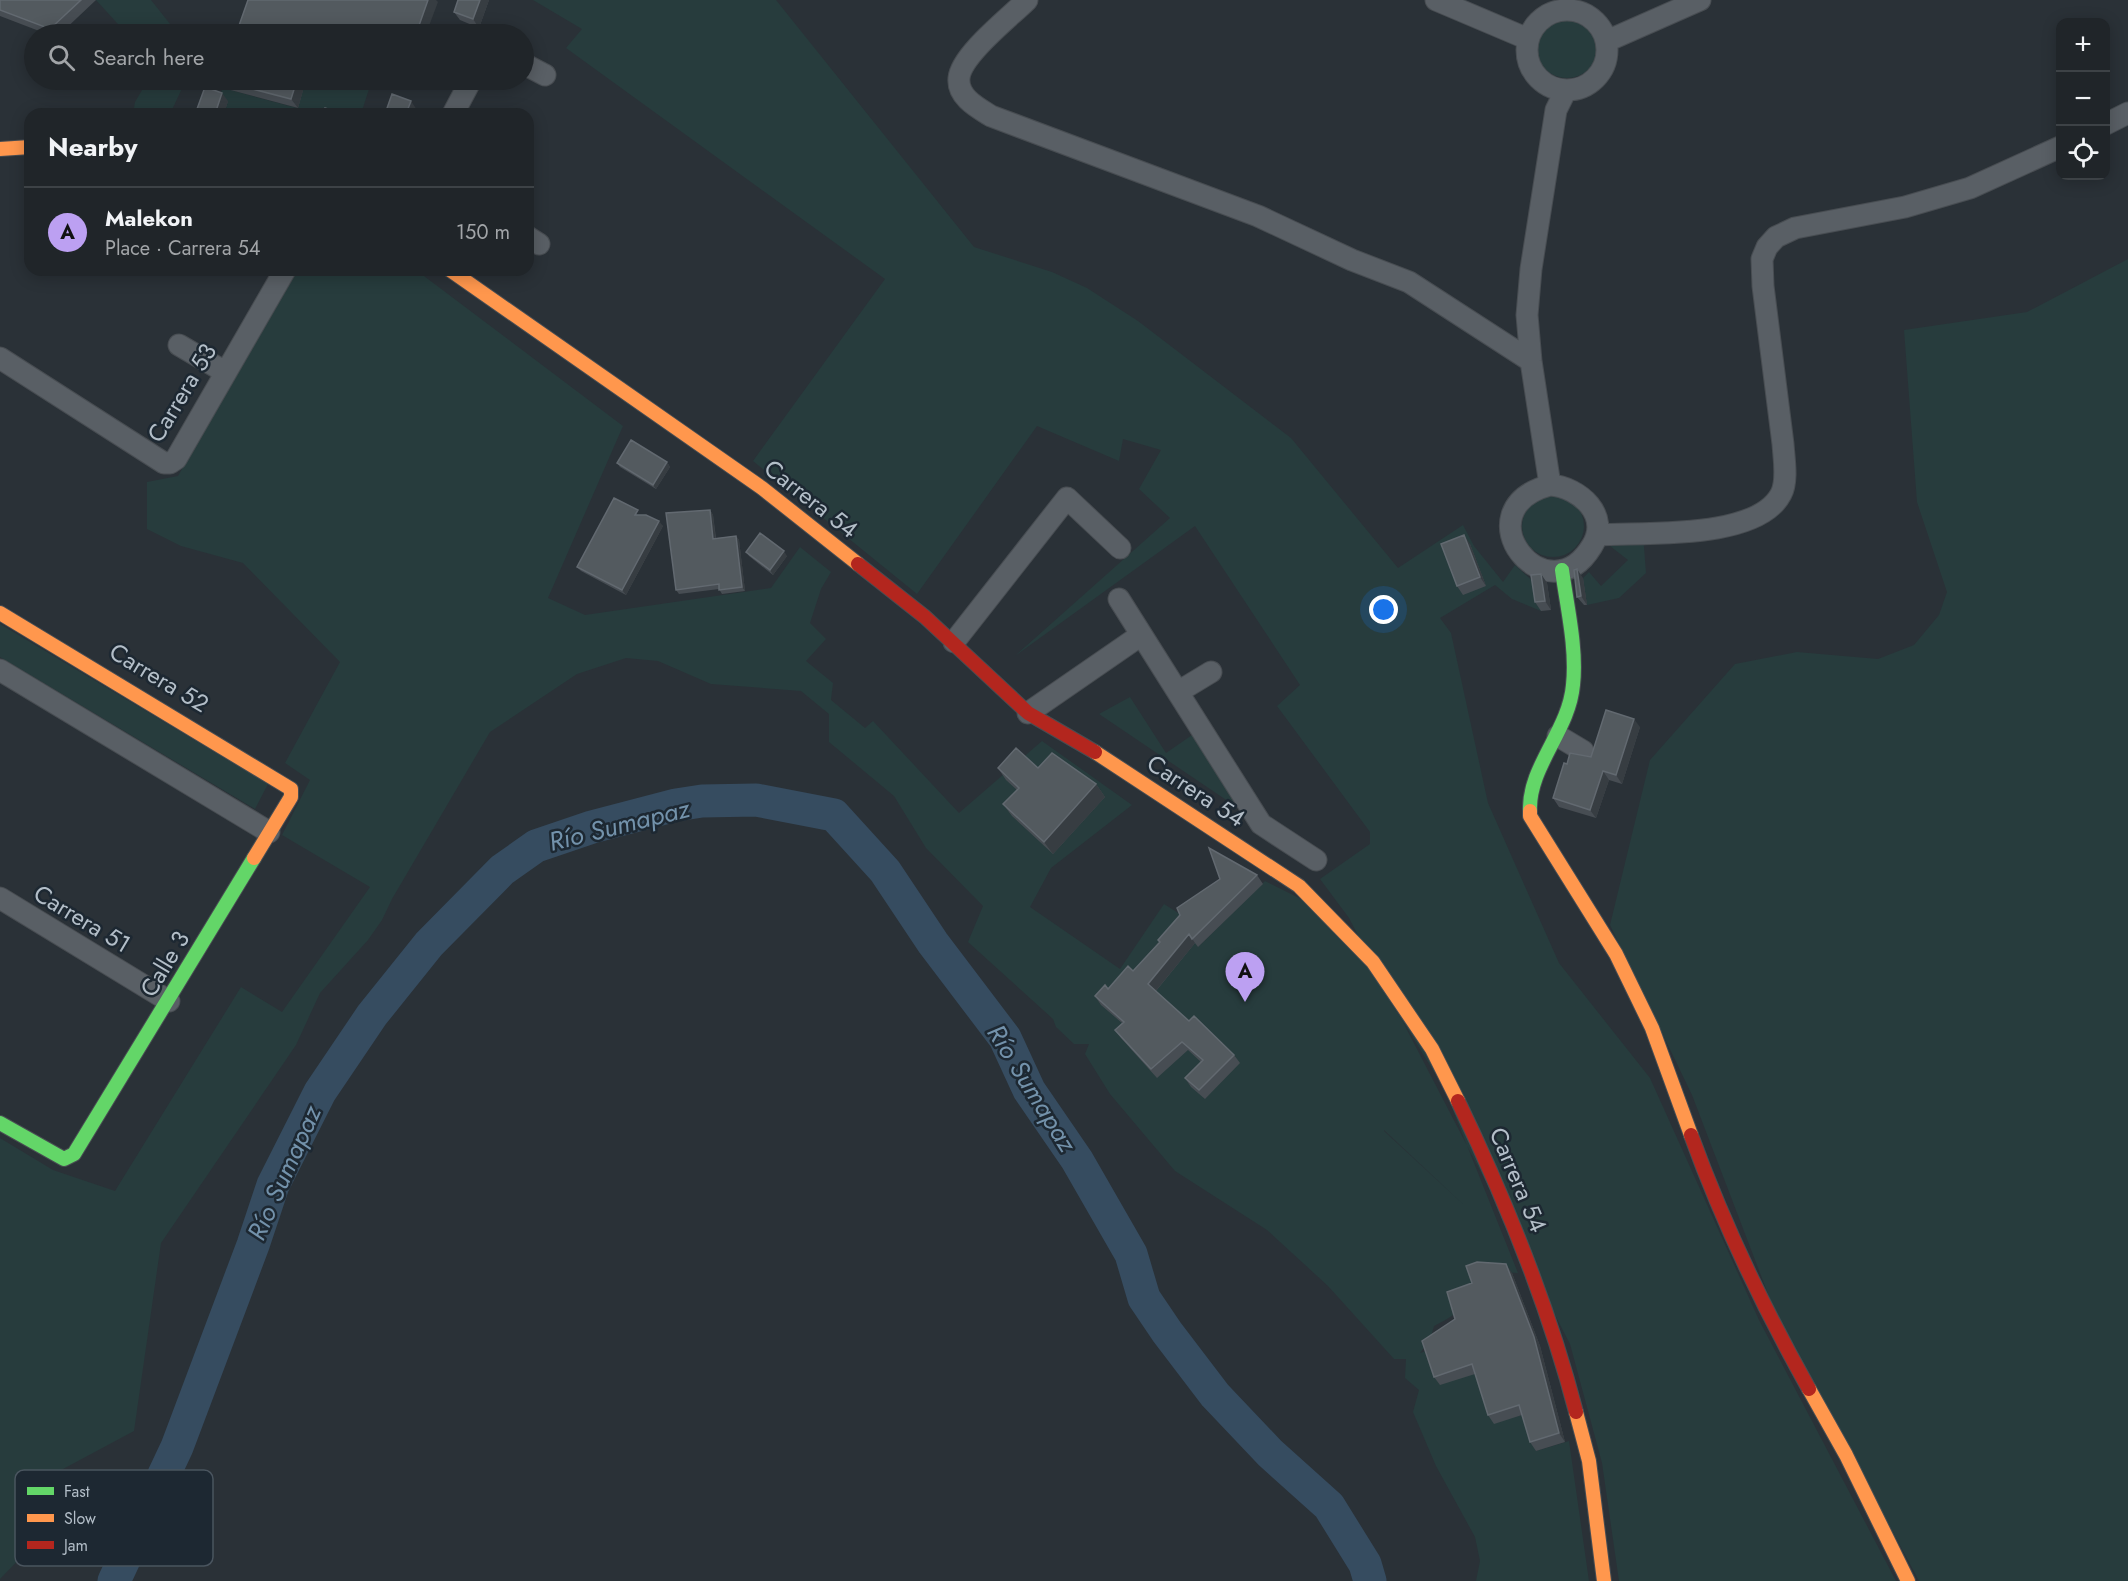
<!DOCTYPE html>
<meta charset="utf-8">
<style>
:root{--surface:#202529;--page:#2d3135;--text:#f1f3f6;--muted:#a2a5a8;--line:#3d4246;--accent:#bca0f2}
body{margin:0;font-family:Jost,sans-serif;background:var(--page);color:var(--text)}
.controls{position:absolute;right:18px;top:18px;display:grid;overflow:hidden;border-radius:12px;box-shadow:0 3px 15px #0003}
.controls button{width:54px;height:54px;display:grid;place-items:center;padding:0;border:0;border-bottom:2px solid var(--line);background:var(--surface);color:var(--text);font:30px sans-serif}
.you{position:absolute;left:1384px;top:610px;width:21px;height:21px;margin:-15px;border:4px solid #fff;border-radius:50%;background:#1a73e8;box-shadow:0 0 0 9px #1a73e833}
.badge{display:grid;place-items:center;width:39px;height:39px;border-radius:50%;background:var(--accent);color:#111;font-size:20px;font-weight:700}
.pin{position:absolute;translate:-50% -50px;filter:drop-shadow(0 2px 3px #0008)}
.pin::after{content:'';position:absolute;top:32px;width:21px;height:18px;background:inherit;clip-path:polygon(0 0,100% 0,50% 100%)}
.list{margin:0;padding:0;list-style:none}
h2{display:flex;justify-content:space-between;align-items:center;height:78px;margin:0;padding:0 24px;font-size:26px}
h2 small{font-size:20px;font-weight:400;color:var(--muted)}
.list li{display:grid;grid-template-columns:39px 1fr auto;gap:18px;align-items:center;box-sizing:border-box;height:90px;padding:0 24px;border-top:2px solid var(--line)}
.list b{display:block;font-size:22px;white-space:nowrap}
.list p{margin:0;font-size:20px;white-space:nowrap;color:var(--muted)}
.list em{font-size:20px;font-style:normal;color:var(--muted)}
.icon{flex:none;width:33px;height:33px;fill:none;stroke:currentColor;stroke-width:2;stroke-linecap:round;stroke-linejoin:round}
.map{position:relative;flex:none;width:2128px;height:1581px;overflow:hidden}
.search{position:absolute;background:var(--surface);box-shadow:0 3px 15px #0003;left:24px;top:24px;width:510px;height:66px;display:flex;align-items:center;gap:15px;box-sizing:border-box;padding:0 21px;border-radius:33px;color:var(--muted);font-size:22px}
.panel{position:absolute;background:var(--surface);box-shadow:0 3px 15px #0003;left:24px;top:108px;width:510px;height:168px;border-radius:18px}
.map>svg:first-child{display:block}
</style>
<div class="map">
<svg width="2128" height="1581" viewBox="0 0 2128 1581">
<rect width="100%" height="100%" fill="#2a3137"/>
<!-- green -->
<path fill="#273c3d" fill-rule="evenodd" d="M96 0H151L178 34H127Z
M533 0H776L974 247 1052 272 1087 288 1138 321 1291 438 1398 568 1463 525 1474 546 1503 582 1515 565 1538 586 1541 611 1512 599 1495 585 1440 618 1451 633 1488 803 1559 963 1650 1078 1759 1320 1896 1581H1619L1602 1463 1570 1344 1349 918 1320 879 1370 844V832L1277 706 1300 685 1195 526 1015 656 1170 518 1139 489 1161 450 1123 439 1119 461 1037 426 917 594 753 461 885 279 566 48 582 29Z
M1536 47a31 31 0 1 1 62 0a31 31 0 1 1-62 0Z
M148 80H186L170 114H133L135 102Z
M306 80H338L369 89 361 114H224L228 101 218 98 223 88 297 108Z
M2128 259V1581H1919L1773 1307 1692 1095 1610 925 1650 760 1735 664 1797 652 1878 659 1914 645 1939 615 1947 592 1917 502 1904 330 2027 312Z
M298 270H416L623 426 548 598 585 615 771 588 800 547 831 572 821 589 810 623 826 639 806 661 833 683 831 700 865 728 873 721 959 813 1042 741 1132 805 1051 868 1030 907 1120 969 1164 904 1183 916 1198 947 1265 881 1307 902 1366 962 1444 1088 1518 1273 1483 1271C1476 1302 1461 1312 1434 1326L1430 1340 1420 1353 1429 1350 1474 1361 1494 1423 1525 1414 1536 1451 1569 1441 1589 1581H1476L1480 1561 1475 1537 1436 1466 1413 1412 1419 1390 1405 1378 1406 1359H1394L1328 1286 1267 1230 1175 1171 1110 1094 1085 1054 1089 1044H1074L1056 1027 1053 1019 968 942 983 906 926 848 894 796 829 742V714L801 691 711 684 658 661 626 658 577 674 490 732 392 899 382 920 368 940 320 993 296 1045 161 1243 134 1431 50 1476 29 1549 0 1579V1138L53 1170 115 1191 241 987 282 1012 370 887 282 835 310 780 285 763 340 662 243 563 181 546 147 529V482L178 476ZM1384 1130 1465 1206 1384 1131Z
M1522 526a31 31 0 1 1 62 0a31 31 0 1 1-62 0Z
M1643 534 1646 573 1619 598 1587 605 1583 578 1589 572 1601 586 1628 560 1610 546 1615 535Z
M0 624 268 784 255 809 0 657Z
M1130 697 1166 753 1195 733 1247 814 1099 714Z"/>
<g fill="none" stroke-linecap="round" stroke-linejoin="round">
<!-- river -->
<path stroke="#364c60" stroke-width="33" d="M114 1581 177 1447 253 1245 273 1185 320 1092 372 1015 429 944 502 870 536 846 592 827 676 805 702 801 756 800 834 815 885 871 933 943 1005 1038 1029 1090 1077 1160 1131 1254 1144 1298 1167 1332 1215 1395 1270 1453 1329 1506 1365 1564 1370 1581"/>
<!-- street casing -->
<g stroke="#484d52" stroke-width="23">
<path id="street" d="M1027 0C1010 17 961 55 959 78 957 97 978 108 991 116L1258 216 1352 260 1409 282 1531 361
M1436 0 1528 39
M1527 50a40 40 0 1 1 80 0a40 40 0 1 1-80 0Z
M1607 41 1700 0
M524 64 545 75
M453 114 471 80
M2106 124 2128 113
M528 237 539 244
M179 345 225 372
M0 358 164 463H170L176 459 285 270
M1550 485 1531 361 1527 315 1531 269 1556 110 1566 90
M1550 485C1580 487 1611 516 1592 546 1547 620 1459 510 1550 485Z
M1598 535C1645 532 1757 540 1781 494 1788 481 1784 459 1783 444L1763 286 1762 259 1767 247 1776 237 1795 228 1905 207 1970 188 2060 147
M1119 599 1261 824 1316 860
M954 642 1067 498 1120 548
M0 670 269 832
M1178 692 1211 672
M1028 713 1141 635
M1558 736 1583 751
M0 898 169 1001"/>
</g>
<!-- fast casing -->
<g stroke="#484d52" stroke-width="16">
<path id="fast" d="M1530 811C1528 767 1569 731 1573 685 1577 648 1567 607 1562 570
M0 1123 64 1159 74 1154 254 858"/>
</g>
<!-- slow casing -->
<g stroke="#484d52" stroke-width="16">
<path id="slow" d="M0 149 30 147
M450 270 762 488 858 564
M0 613 291 789V797L254 858
M1095 752 1299 886 1373 962 1432 1049 1458 1101
M1530 811V816L1616 954 1652 1028 1691 1135
M1809 1389 1846 1455 1908 1581
M1576 1412 1589 1461 1604 1581"/>
</g>
<!-- jam casing -->
<g stroke="#484d52" stroke-width="16">
<path id="jam" d="M858 564 925 617 1028 713 1095 752
M1458 1101C1506 1201 1548 1304 1576 1412
M1691 1135C1723 1223 1763 1307 1809 1389"/>
</g>
<!-- street -->
<use href="#street" stroke="#595f65" stroke-width="21"/>
<!-- fast -->
<use href="#fast" stroke="#63d668" stroke-width="14"/>
<!-- slow -->
<use href="#slow" stroke="#ff974d" stroke-width="14"/>
<!-- jam -->
<use href="#jam" stroke="#b3261e" stroke-width="14"/>
</g>
<!-- wall -->
<path fill="#474d53" d="M0 0H96L60 34H47L0 16Z
M458 0H489L479 28 460 20 454 12Z
M217 80H306L298 108 223 88Z
M228 101 224 114H200L197 109Z
M667 462 670 467 656 489 620 467 617 463Z
M710 510 713 515 716 538 736 536 739 540 745 591 722 594 719 589 679 594 676 590Z
M641 515 663 526 626 595 581 571 577 567Z
M1470 544 1486 586 1463 595 1457 586Z
M746 552 787 556 773 575 749 556Z
M1541 574 1547 583 1551 610 1541 611 1535 602Z
M1583 578 1587 605H1584L1577 597Z
M1640 727 1622 784 1609 780 1596 818 1559 807 1553 798 1567 764 1591 757Z
M998 768H1038L1096 784 1105 797 1053 854 1012 816 1003 804 1017 790 1006 780Z
M1257 875 1263 884 1198 947 1195 943 1156 991 1189 1021 1234 1055 1240 1063 1205 1099 1191 1087 1185 1078 1201 1062 1188 1050 1157 1078 1121 1038 1115 1030 1122 1023 1101 1005 1095 996 1108 989 1133 971 1159 942 1158 940Z
M1512 1273 1540 1346 1565 1442 1536 1451 1530 1442 1522 1415 1494 1424 1488 1415 1475 1374 1440 1385 1434 1377Z"/>
<!-- shaded-wall -->
<path fill="#373d42" d="M428 0H436L438 2 426 34H416Z
M480 0H489L479 28 473 19Z
M297 80H306L298 108 291 99Z
M222 93 228 101 224 114H215Z
M411 101 417 110 416 114H406Z
M667 462 670 467 656 489 653 485Z
M710 510 713 515 716 543 713 539Z
M659 521 663 526 626 595 622 590Z
M1464 535 1470 544 1486 586 1480 577Z
M736 536 739 540 745 591 742 587Z
M784 551 787 556 773 575 770 570Z
M1577 569 1583 578 1587 605 1581 596Z
M1541 574 1547 583 1551 610 1545 601Z
M1634 719 1640 727 1622 784 1616 775Z
M1603 771 1609 780 1596 818 1590 810Z
M1096 784 1105 797 1053 854 1044 842Z
M1189 934 1195 943 1154 993 1148 984Z
M1506 1264 1512 1273 1540 1346 1565 1442 1559 1433Z"/>
<!-- building -->
<path fill="#535a5f" stroke="#626970" stroke-width="1.5" d="M0 0H81L50 29 0 10Z
M248 0H428L416 34H236Z
M458 0H480L473 19 454 12Z
M218 80H297L291 99Z
M205 87 222 93 215 114H211L197 109Z
M392 94 411 101 406 114H385Z
M325 108 343 114H323Z
M631 440 667 462 653 485 617 463Z
M614 498 638 510 635 515H646L659 521 622 590 577 567Z
M710 510 713 539 736 536 742 587 719 590V584L676 590 666 513Z
M760 533 784 551 770 570 746 552Z
M1464 535 1480 577 1457 586 1441 544Z
M1577 569 1581 596 1577 597 1574 570Z
M1541 574 1545 601 1535 602 1531 575Z
M1606 710 1634 719 1616 775 1603 771 1590 810 1553 798 1564 763 1567 764 1570 753 1591 757Z
M1016 748 1038 768 1052 753 1096 784 1044 842 1003 804 1019 788 998 768Z
M1209 848 1257 875 1192 939 1189 934 1148 984 1189 1021 1194 1016 1234 1055 1199 1090 1185 1078 1203 1060 1182 1042 1151 1069 1115 1030 1124 1022 1095 996 1105 985 1108 989 1128 966 1133 971 1160 942 1158 940 1180 915 1177 908 1220 879Z
M1477 1262 1506 1264 1534 1337 1559 1433 1530 1442 1519 1405 1488 1415 1472 1364 1434 1377 1422 1341 1455 1319 1447 1292 1472 1283 1466 1266Z"/>
<g text-anchor="middle" stroke-width="5" stroke-linejoin="round" paint-order="stroke">
<!-- street labels -->
<g font-size="24" fill="#b3bec8" stroke="#1d2832">
<text transform="translate(182 393) rotate(-59)" y="8">Carrera 53</text>
<text transform="translate(811 499) rotate(38)" y="8">Carrera 54</text>
<text transform="translate(159 678) rotate(31)" y="8">Carrera 52</text>
<text transform="translate(1196 791) rotate(33)" y="8">Carrera 54</text>
<text transform="translate(82 919) rotate(31)" y="8">Carrera 51</text>
<text transform="translate(165 964) rotate(-59)" y="8">Calle 3</text>
<text transform="translate(1518 1180) rotate(67)" y="8">Carrera 54</text>
</g>
<!-- water labels -->
<g font-size="26" font-style="italic" fill="#7392ab" stroke="#1d2832">
<text transform="translate(619 825) rotate(-14)" y="9">Río Sumapaz</text>
<text transform="translate(1032 1088) rotate(58)" y="9">Río Sumapaz</text>
<text transform="translate(284 1173) rotate(-66)" y="9">Río Sumapaz</text>
</g>
</g>
<!-- legend -->
<rect x="15" y="1470" width="198" height="96" rx="9" fill="#1d2832" stroke="#4a555f" stroke-width="1.5"/>
<rect x="27" y="1487" width="27" height="8" fill="#63d668"/>
<rect x="27" y="1514" width="27" height="8" fill="#ff974d"/>
<rect x="27" y="1541" width="27" height="8" fill="#b3261e"/>
<g font-size="16" fill="#b3bec8">
<text x="64" y="1497">Fast</text>
<text x="64" y="1524">Slow</text>
<text x="64" y="1551">Jam</text>
</g>
</svg>
<div class="controls">
<button>+</button>
<button>−</button>
<button><svg class="icon" aria-label="locate" viewBox="0 0 24 24"><circle cx="12" cy="12" r="6"/><path d="M12 2v4M12 18v4M2 12h4M18 12h4"/></svg></button>
</div>
<div class="you"></div>
<div class="pin badge" style="left:1245px;top:1002px">A</div>
<div class="search"><svg class="icon" aria-label="search" viewBox="0 0 24 24"><circle cx="10" cy="10" r="6"/><path d="M15 15l6 6"/></svg>Search here</div>
<section class="panel">
<h2>Nearby<small></small></h2>
<ul class="list">
<li><span class="badge">A</span><div><b>Malekon</b><p>Place · Carrera 54</p></div><em>150 m</em></li>
</ul>
</section>
</div>
